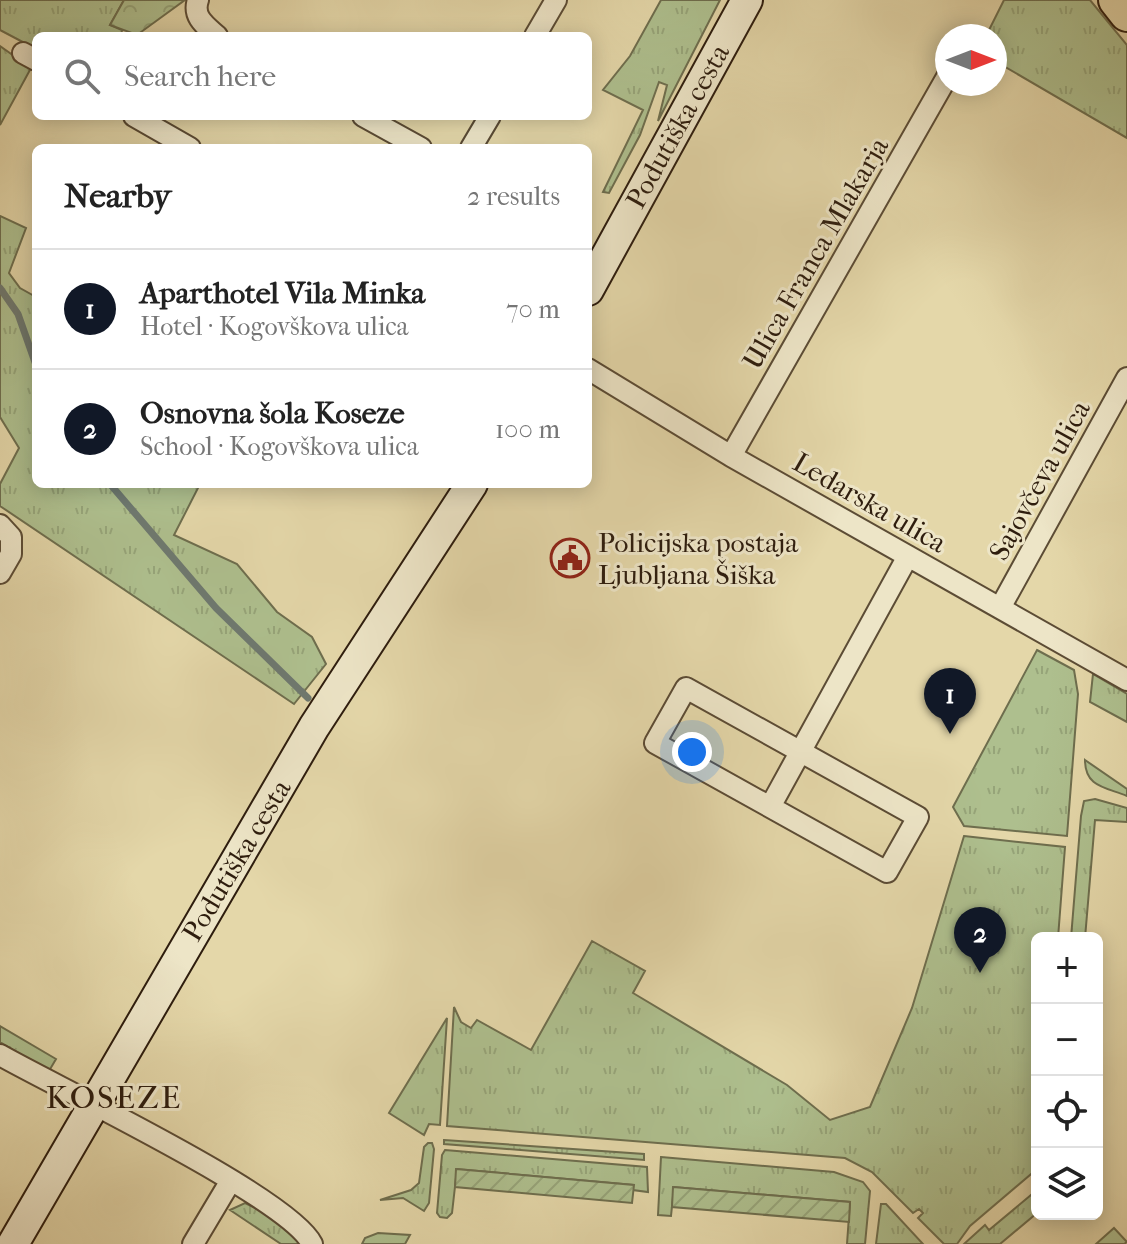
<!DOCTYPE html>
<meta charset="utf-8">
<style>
:root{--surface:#fff;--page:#f2f2f2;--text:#222;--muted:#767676;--line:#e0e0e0;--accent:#111827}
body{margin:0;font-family:"IM FELL French Canon",serif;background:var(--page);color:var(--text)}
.controls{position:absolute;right:24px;bottom:24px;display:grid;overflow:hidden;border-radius:12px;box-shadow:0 4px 20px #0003}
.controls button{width:72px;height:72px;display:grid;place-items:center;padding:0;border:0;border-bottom:2px solid var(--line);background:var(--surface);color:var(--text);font:40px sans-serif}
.compass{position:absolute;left:935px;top:24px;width:72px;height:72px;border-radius:50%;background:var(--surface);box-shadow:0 4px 20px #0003;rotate:90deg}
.you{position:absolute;left:692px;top:752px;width:28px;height:28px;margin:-20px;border:6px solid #fff;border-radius:50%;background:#1a73e8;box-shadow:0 0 0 12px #1a73e833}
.badge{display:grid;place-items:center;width:52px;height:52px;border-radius:50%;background:var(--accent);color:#fff;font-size:26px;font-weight:700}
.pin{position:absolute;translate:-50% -66px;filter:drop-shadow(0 2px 4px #0008)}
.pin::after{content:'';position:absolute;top:42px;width:28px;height:24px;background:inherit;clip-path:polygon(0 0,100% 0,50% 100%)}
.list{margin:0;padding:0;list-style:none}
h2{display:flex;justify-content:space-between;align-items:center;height:104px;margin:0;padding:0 32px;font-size:34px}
h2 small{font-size:26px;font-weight:400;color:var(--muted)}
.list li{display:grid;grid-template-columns:52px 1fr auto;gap:24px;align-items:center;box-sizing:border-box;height:120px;padding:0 32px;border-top:2px solid var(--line)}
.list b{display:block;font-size:30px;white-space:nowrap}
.list p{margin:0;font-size:26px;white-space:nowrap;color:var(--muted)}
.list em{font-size:26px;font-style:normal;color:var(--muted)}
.icon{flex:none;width:44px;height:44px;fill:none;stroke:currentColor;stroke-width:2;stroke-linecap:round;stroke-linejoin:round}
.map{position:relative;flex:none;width:1127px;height:1244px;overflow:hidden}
.search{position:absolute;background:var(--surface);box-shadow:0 4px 20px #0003;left:32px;top:32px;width:560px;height:88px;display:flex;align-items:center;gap:20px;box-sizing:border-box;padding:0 28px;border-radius:12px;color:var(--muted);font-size:30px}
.panel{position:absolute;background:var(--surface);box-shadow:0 4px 20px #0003;left:32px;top:144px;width:560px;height:344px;border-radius:12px}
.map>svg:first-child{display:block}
</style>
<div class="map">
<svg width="1127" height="1244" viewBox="0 0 1127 1244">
<defs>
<pattern id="grass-tufts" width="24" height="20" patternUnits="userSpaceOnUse" patternTransform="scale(2)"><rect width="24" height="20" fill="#aebf8e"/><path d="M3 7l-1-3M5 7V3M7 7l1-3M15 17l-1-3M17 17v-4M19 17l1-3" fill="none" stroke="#96a479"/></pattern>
<pattern id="park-crowns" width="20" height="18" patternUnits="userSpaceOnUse" patternTransform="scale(2)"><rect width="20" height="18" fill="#aebf8e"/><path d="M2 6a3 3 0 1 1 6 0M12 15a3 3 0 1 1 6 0" fill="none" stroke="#96a479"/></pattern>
<pattern id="garden-furrows" width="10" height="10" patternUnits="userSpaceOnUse" patternTransform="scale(2)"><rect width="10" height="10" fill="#aebf8e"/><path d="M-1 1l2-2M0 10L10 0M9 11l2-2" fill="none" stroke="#96a479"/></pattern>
</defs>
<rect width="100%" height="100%" fill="#e4d7a9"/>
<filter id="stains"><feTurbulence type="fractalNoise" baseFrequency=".0025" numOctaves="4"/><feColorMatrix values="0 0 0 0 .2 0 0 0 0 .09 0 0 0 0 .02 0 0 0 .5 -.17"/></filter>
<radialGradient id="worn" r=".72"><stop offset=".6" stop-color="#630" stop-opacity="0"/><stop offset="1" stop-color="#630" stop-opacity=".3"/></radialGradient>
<!-- grass -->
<path fill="url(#grass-tufts)" stroke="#6e6e4e" stroke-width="2" d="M0 0H124L110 25 122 30 121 36H36V49L0 30Z
M661 0H720L658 121 667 85 659 82 640 135 609 193 603 192 643 110 603 90 630 56Z
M1004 0H1090L1127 45V138L995 61V36H986Z
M0 46 31 68 0 125Z
M0 216 26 228 9 273 20 288 36 297V484H191L198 488 174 535 237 564 277 612 312 637 326 664 294 704 0 506V484L19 448 0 417Z
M1037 650 1074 670 1078 694 1067 836 964 826 953 807Z
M1093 674 1127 694V722L1090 702Z
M1085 760 1127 789V796C1105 787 1085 787 1085 760Z
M1095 799 1127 808V822L1095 820 1085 938H1071L1081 816 1084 801Z
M964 836 1065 847 1058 938H1037V1169L970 1226 957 1244H944L918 1218 923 1213 919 1209 913 1213 872 1172 845 1158 447 1126 454 1007 461 1022 471 1028 477 1020 531 1050 592 941 645 971 633 993 787 1085 830 1120 870 1107 912 1008Z
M447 1018 440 1125 429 1124 424 1135 389 1113Z
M0 1026 56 1059 49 1071 0 1042Z
M444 1140 644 1154V1160L444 1144Z
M428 1143H432L434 1149 429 1203 424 1211 403 1198 380 1200 411 1190 419 1183 424 1147Z
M445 1150 647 1167 648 1192 633 1190V1185L457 1169 452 1213 447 1218 440 1217 437 1213 442 1155Z
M661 1157 834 1172 863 1182 870 1191 865 1244H847L850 1202 674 1187 671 1216 658 1215Z
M1037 1190V1213L1000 1244H964L985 1225 989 1230Z
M245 1203 283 1222 302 1244H281L230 1210Z
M881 1204H886L923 1244H876Z
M1114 1228 1127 1242 1124 1244H1096Z
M378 1233 410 1235 405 1244H362L365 1238Z"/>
<!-- park -->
<path fill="url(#park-crowns)" stroke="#6e6e4e" stroke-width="2" d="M124 0H185L137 35 110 25Z"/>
<!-- garden -->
<path fill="url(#garden-furrows)" stroke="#6e6e4e" stroke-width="2" d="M456 1169 634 1185 632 1203 455 1187Z
M673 1187 850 1202 849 1222 672 1207Z"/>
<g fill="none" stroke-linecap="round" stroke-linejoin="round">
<!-- stream -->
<path stroke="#6e7970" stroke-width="7" d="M0 288 18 314 36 365
M110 484 216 608 308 698"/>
<!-- minor casing -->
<g stroke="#5c4c35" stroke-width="24">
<path id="minor" d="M198 0C192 17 206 26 217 36
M535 36 556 0
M23 53 36 60
M134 116 190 148
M363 116 421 148
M471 148 490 116
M588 369 731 456 1127 680
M731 456 947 77
M0 525 11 537V554L0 573
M1000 608 1127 378
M686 688 918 817 887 872 655 743Z
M770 807 908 556
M0 1055C56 1087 290 1198 312 1244
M193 1244 230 1182"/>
</g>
<!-- secondary casing -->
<g stroke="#2e1d0e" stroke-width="34">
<path id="secondary" d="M588 290 747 0
M13 1244 314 727 472 484"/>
</g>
<!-- trunk casing -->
<g stroke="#2e1d0e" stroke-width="38">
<path id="trunk" d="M1116 0 1127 14"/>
</g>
<!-- minor -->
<use href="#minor" stroke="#ede5c7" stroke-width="20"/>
<!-- secondary -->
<use href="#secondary" stroke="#ede5c7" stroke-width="30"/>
<!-- trunk -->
<use href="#trunk" stroke="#e4d7a9" stroke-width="34"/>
</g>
<!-- icons -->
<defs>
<g id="civic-ring" transform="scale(2)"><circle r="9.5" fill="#ede5c7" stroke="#8f2418" stroke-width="1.5"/><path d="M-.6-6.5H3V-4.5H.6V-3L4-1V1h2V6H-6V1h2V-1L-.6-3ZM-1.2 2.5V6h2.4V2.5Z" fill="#8f2418"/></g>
</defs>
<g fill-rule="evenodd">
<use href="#civic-ring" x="570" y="558"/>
</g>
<g text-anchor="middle" stroke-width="6" stroke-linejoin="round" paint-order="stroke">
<!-- street labels -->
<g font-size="28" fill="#2e1d0e" stroke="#ede5c7">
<text transform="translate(677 126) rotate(-61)" y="10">Podutiška cesta</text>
<text transform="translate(815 253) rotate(-60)" y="10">Ulica Franca Mlakarja</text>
<text transform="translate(1039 480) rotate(-61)" y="10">Sajovčeva ulica</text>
<text transform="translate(870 502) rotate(30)" y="10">Ledarska ulica</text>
<text transform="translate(236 860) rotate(-59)" y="10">Podutiška cesta</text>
</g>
<!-- poi labels -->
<g font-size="28" fill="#2e1d0e" stroke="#ede5c7" text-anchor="start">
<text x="598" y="552">Policijska postaja<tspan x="598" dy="32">Ljubljana Šiška</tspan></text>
</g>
<!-- quarter labels -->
<g font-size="32" letter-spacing="2" fill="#2e1d0e" stroke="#ede5c7">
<text x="114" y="1108">KOSEZE</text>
</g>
</g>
<rect width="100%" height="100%" filter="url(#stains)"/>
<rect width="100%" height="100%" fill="url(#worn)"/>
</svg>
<div class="controls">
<button>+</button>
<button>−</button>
<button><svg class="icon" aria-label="locate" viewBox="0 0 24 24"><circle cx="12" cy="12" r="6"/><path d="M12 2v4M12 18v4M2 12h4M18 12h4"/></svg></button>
<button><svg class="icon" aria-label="layers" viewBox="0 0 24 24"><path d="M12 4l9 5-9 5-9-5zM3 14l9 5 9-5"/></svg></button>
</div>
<svg class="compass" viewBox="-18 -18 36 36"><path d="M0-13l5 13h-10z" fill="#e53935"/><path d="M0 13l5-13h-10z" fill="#767676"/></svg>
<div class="you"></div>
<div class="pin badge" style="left:950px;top:734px">1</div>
<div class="pin badge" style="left:980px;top:973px">2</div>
<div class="search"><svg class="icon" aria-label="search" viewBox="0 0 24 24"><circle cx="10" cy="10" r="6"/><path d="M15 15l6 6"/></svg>Search here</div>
<section class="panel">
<h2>Nearby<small>2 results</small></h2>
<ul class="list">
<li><span class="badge">1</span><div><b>Aparthotel Vila Minka</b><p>Hotel · Kogovškova ulica</p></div><em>70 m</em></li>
<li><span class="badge">2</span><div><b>Osnovna šola Koseze</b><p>School · Kogovškova ulica</p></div><em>100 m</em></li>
</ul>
</section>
</div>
